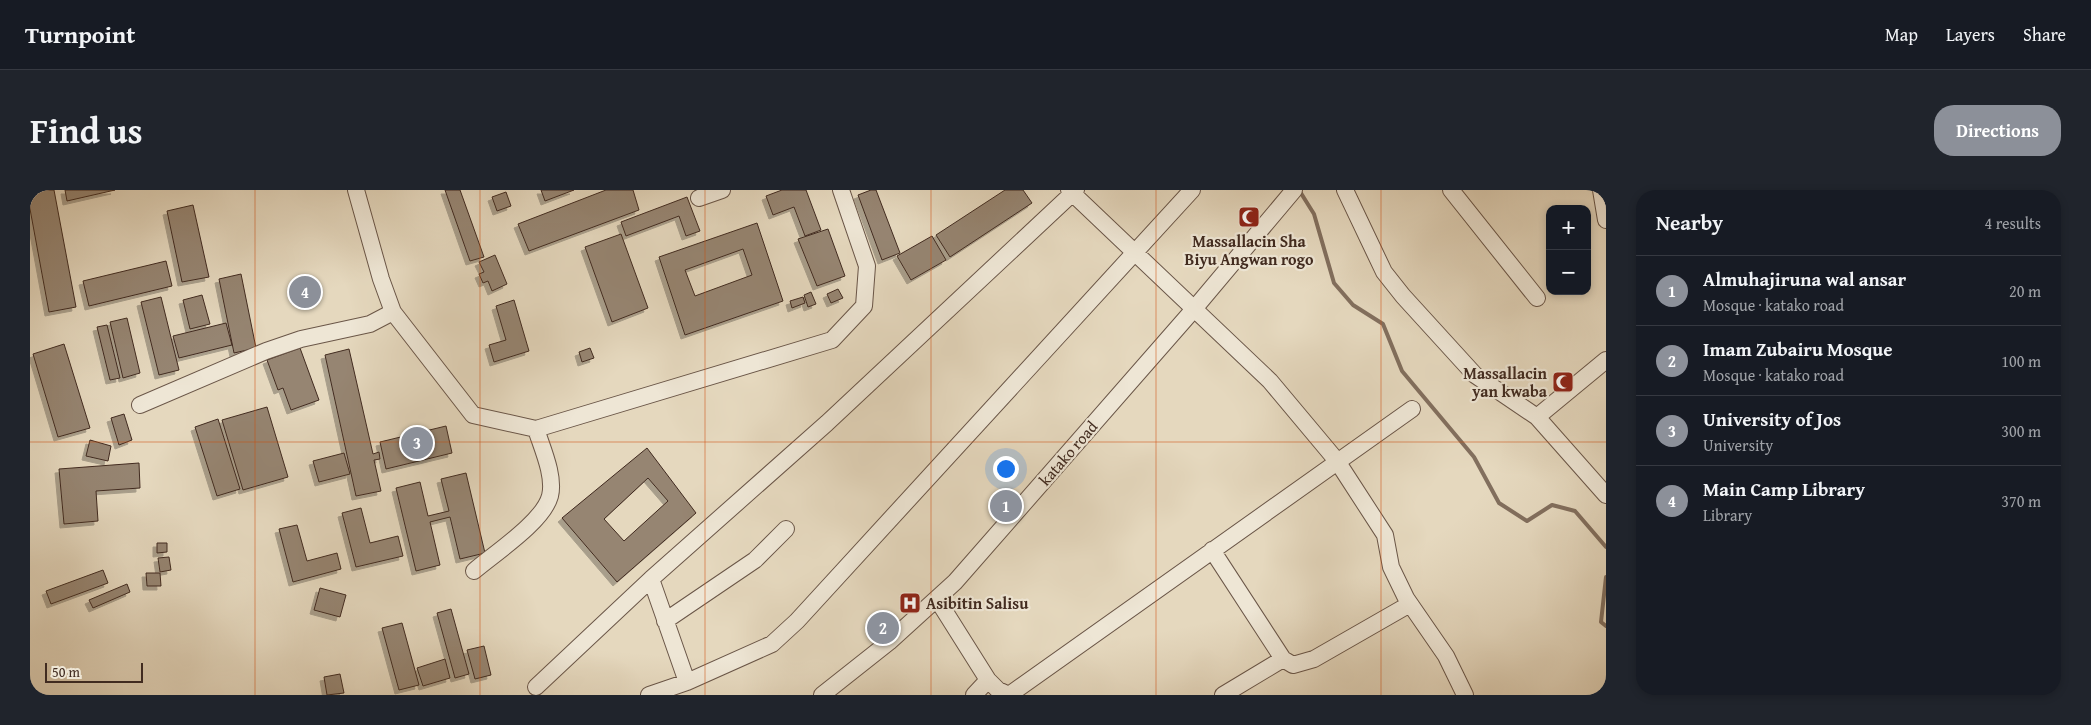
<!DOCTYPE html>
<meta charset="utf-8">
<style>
:root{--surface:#171b24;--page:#20242c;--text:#f1f3f6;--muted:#9ea1a6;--line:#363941;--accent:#8c9099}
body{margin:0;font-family:"Gentium Book Plus",serif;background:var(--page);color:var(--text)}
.controls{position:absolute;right:15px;top:15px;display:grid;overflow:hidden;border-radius:10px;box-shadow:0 2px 8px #0003}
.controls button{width:45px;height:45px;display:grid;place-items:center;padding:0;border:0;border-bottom:1px solid var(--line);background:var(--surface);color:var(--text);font:25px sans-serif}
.scale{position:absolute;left:15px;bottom:12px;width:98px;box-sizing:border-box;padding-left:5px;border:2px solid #412b20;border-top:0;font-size:14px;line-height:18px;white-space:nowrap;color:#412b20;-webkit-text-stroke:4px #eee6d5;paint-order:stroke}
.you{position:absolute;left:975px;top:278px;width:18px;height:18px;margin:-12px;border:4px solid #fff;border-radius:50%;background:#1a73e8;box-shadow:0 0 0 8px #1a73e833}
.badge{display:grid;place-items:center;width:32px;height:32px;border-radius:50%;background:var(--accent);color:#fff;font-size:16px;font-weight:700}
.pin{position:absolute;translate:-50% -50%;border:2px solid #fff;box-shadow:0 1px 5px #0006}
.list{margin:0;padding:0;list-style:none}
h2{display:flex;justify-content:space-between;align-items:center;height:65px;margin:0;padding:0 20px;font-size:21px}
h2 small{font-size:16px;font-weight:400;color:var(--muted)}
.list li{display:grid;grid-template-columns:32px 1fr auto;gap:15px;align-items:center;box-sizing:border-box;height:70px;padding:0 20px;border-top:1px solid var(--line)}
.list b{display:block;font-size:19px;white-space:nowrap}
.list p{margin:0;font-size:16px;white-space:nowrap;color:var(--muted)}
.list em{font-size:16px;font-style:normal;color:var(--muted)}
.map{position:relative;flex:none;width:1576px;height:505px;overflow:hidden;border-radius:20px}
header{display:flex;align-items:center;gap:30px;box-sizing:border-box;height:70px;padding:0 25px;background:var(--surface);border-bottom:1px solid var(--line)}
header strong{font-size:24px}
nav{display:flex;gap:28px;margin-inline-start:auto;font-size:18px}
.intro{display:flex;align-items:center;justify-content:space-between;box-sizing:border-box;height:120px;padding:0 30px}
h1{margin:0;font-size:35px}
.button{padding:12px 22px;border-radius:20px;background:var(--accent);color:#fff;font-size:18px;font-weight:700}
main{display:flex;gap:30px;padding:0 30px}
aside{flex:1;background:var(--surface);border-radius:20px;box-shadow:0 2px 8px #0003}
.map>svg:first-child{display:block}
</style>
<header>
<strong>Turnpoint</strong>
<nav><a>Map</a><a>Layers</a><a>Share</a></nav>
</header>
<div class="intro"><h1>Find us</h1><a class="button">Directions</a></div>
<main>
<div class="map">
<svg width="1576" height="505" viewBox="0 0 1576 505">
<defs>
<filter id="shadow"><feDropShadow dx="-4" dy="4" stdDeviation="0" flood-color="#0004"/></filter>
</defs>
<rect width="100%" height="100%" fill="#e5d8be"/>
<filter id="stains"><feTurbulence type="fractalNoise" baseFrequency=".004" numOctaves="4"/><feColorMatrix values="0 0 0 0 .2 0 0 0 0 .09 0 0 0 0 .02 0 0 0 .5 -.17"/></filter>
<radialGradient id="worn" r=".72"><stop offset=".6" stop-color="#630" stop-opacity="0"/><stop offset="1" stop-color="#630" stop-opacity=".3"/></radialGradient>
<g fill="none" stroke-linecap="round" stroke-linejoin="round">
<!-- stream -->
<path stroke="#826f5e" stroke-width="4" d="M1269 0 1284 24 1304 93 1323 115 1353 134 1372 181 1444 267 1469 313 1497 331 1522 315 1545 321 1576 357
M1576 387 1571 432 1576 436"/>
</g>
<!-- building -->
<path fill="#968572" stroke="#412b20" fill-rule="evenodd" filter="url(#shadow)" d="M0 0H24L46 117 19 122 0 19Z
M35 0H85L37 11Z
M415 0H430L454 67 440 71Z
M511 0H544L515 11Z
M576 0H603L609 20 499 61 488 34Z
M752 0H776L791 40 775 46 764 17 743 25 736 6Z
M841 0H846L870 63 852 70 828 5Z
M975 0H993L1002 13 920 67 906 45Z
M476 2 481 16 467 21 462 7Z
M657 7 670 41 656 46 649 26 596 46 591 32Z
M163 15 179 87 152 92 137 21Z
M727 33 753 111 655 145 629 67ZM713 59 722 85 665 106 655 80Z
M798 39 815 86 787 96 768 49Z
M591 44 618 118 582 132 555 57Z
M902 46 916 70 881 90 867 66Z
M465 65 477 94 462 101 458 91 453 93 449 84 454 82 449 72Z
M136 71 142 96 59 116 53 91Z
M211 84 226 158 204 163 189 89Z
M808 99 813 108 801 113 797 104Z
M781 102 786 114 778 117 774 105Z
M172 105 180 134 160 139 153 110Z
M131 107 149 180 129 185 111 112Z
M773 107 775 113 762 118 760 111Z
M484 110 499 161 464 172 459 155 476 150 466 116Z
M97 128 110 183 93 188 80 132Z
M196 133 202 155 149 168 143 146Z
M77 135 90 188 80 190 67 137Z
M34 154 60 238 28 247 3 164Z
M270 158 289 210 261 220 253 198 248 200 237 170Z
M560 158 564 168 552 172 549 162Z
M319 159 343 264 349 262 350 269 344 270 351 301 326 306 295 165Z
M237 217 258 287 213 300 192 230Z
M94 224 102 250 89 255 81 228Z
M188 229 210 299 187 306 165 237Z
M416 236 422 263 356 279 350 252Z
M60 250 81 256 78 271 56 266Z
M617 258 666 323 587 392 532 328ZM618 288 638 311 594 351 574 329Z
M314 263 320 284 289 292 283 271Z
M109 273 110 298 66 301 68 331 34 334 29 279Z
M436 283 455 363 430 369 420 327 400 332 410 375 386 381 366 298 390 292 398 326 419 321 411 289Z
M331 318 340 353 368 346 373 366 326 377 312 323Z
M267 335 277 371 307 363 311 379 263 392 249 339Z
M127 353H137V362L127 363Z
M139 367 141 380 130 382 128 368Z
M73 380 78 393 21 414 16 401Z
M116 383H130L131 396H117Z
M97 394 100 402 63 418 59 410Z
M290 398 316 405 310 427 284 420Z
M421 419 439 484 425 488 407 423Z
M372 433 389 495 369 500 352 438Z
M454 456 461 485 445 489 437 460Z
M415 469 420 488 393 496 387 478Z
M310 484 314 503 297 505 294 487Z"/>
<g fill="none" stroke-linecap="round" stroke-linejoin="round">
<!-- minor casing -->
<g stroke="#6a5648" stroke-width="18">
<path id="minor" d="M326 0 351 89 363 122 443 225 506 239 802 150 834 116 837 76 811 0
M1039 0 1240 191 1307 271 1355 345 1361 377 1376 408 1416 466 1435 505
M1315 0 1354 82 1373 106 1445 185 1507 227 1576 305
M1421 0 1507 108
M1571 0 1576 30
M669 8 692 0
M110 215 236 161 271 149 340 134 363 122
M1507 227 1576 170
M1182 360 1253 469
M444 381C465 363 513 332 520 306 525 286 512 258 506 239
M621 389 657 492
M907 409 958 490 968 500 979 505
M635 431 725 370 756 339
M506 497 621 389 797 233 1046 0
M619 505 657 492 742 454 767 431 1162 0
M792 505 859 452 925 392 1164 119 1264 0
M944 505 958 490
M979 505 1382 219
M1193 505 1253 469 1263 475 1284 469 1380 414"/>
</g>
<!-- minor -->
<use href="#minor" stroke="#eee6d5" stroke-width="16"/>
</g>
<!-- grid -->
<path fill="none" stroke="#cf520f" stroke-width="1" stroke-opacity="0.55" d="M225 0V505M450 0V505M675 0V505M901 0V505M1126 0V505M1351 0V505M0 252H1576"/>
<!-- icons -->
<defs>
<g id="mosque-square" transform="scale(1.125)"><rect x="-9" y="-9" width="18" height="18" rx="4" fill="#8f2418" stroke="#eee6d5"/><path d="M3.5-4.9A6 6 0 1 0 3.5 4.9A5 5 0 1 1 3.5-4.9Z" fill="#fff"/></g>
<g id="hospital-square" transform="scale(1.125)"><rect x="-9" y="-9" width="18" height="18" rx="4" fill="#8f2418" stroke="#eee6d5"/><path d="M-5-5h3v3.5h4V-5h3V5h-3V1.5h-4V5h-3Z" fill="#fff"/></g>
</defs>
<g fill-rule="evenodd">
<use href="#mosque-square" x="1219" y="27"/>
<use href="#mosque-square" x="1533" y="192"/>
<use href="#hospital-square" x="880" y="413"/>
</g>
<g text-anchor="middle" stroke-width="4.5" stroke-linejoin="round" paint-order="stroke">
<!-- poi labels -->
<g font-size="16" font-weight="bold" fill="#412b20" stroke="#eee6d5">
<text x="1219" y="57">Massallacin Sha<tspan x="1219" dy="18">Biyu Angwan rogo</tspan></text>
<text x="1517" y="189" text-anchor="end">Massallacin<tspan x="1517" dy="18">yan kwaba</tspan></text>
<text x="896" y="419" text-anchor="start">Asibitin Salisu</text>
</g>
<!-- street labels -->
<g font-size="16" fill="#412b20" stroke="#eee6d5">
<text transform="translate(1038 263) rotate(-49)" y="6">katako road</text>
</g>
</g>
<rect width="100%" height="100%" filter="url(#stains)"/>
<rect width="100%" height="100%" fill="url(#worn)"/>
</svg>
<div class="controls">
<button>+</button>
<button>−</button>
</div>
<div class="scale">50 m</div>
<div class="you"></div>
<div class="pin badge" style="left:976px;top:316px">1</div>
<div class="pin badge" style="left:853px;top:438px">2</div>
<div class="pin badge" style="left:387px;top:253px">3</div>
<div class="pin badge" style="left:275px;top:102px">4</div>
</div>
<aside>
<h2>Nearby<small>4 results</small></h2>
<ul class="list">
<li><span class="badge">1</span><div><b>Almuhajiruna wal ansar</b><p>Mosque · katako road</p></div><em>20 m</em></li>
<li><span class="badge">2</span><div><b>Imam Zubairu Mosque</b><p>Mosque · katako road</p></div><em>100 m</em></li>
<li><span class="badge">3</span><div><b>University of Jos</b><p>University</p></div><em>300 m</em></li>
<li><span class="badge">4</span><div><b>Main Camp Library</b><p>Library</p></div><em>370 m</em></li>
</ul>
</aside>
</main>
